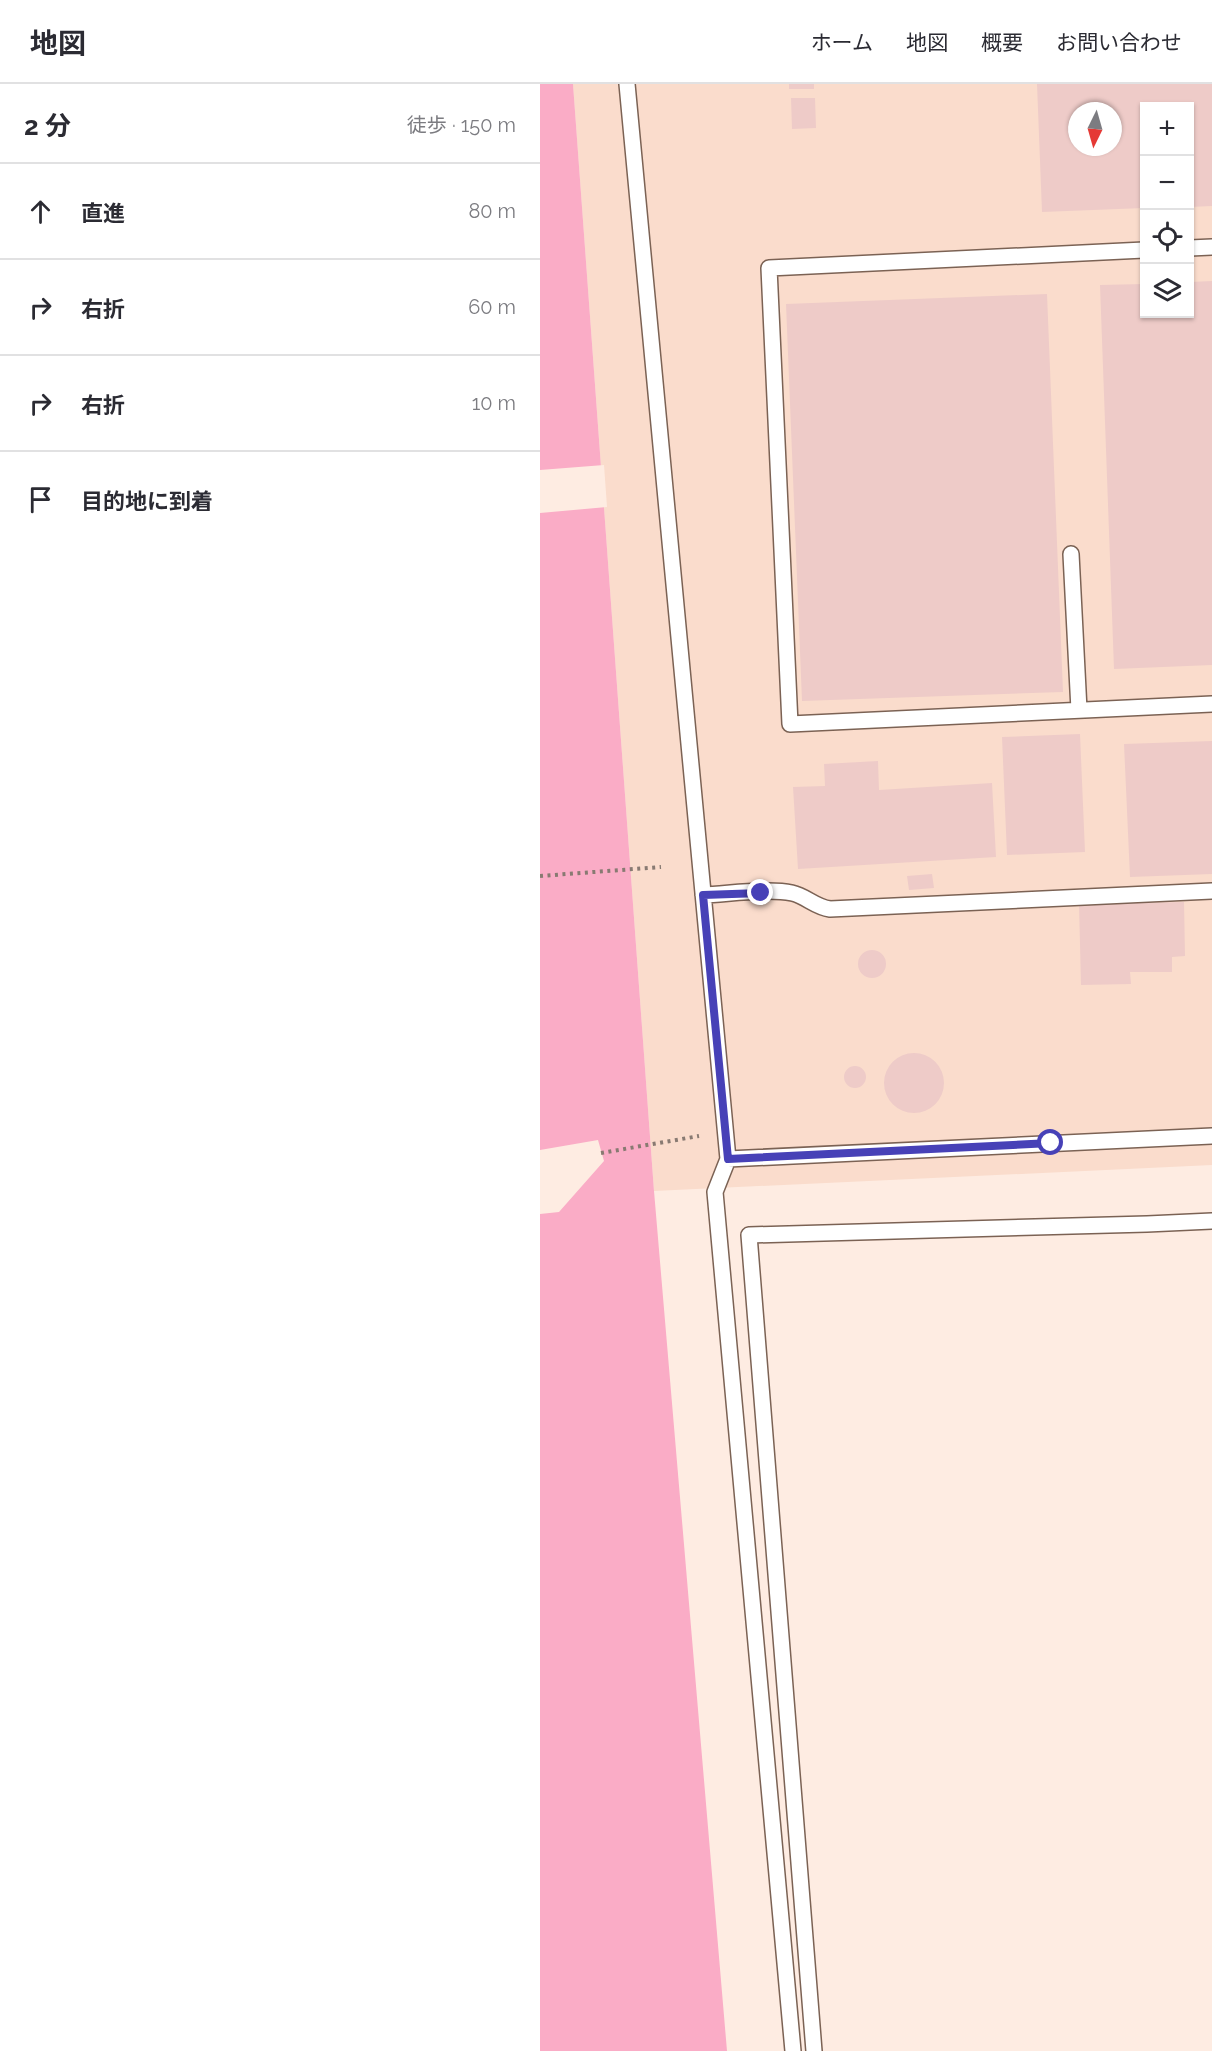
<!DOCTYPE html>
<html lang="ja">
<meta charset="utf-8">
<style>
:root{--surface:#fff;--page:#f7f7f7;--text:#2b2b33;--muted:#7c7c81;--line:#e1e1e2}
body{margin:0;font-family:Raleway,"Noto Sans JP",sans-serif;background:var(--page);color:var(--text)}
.controls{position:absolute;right:18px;top:18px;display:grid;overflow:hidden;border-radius:0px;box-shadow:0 2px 4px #0004}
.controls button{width:54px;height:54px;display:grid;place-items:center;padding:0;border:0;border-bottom:2px solid var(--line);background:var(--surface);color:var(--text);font:30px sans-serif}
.compass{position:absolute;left:528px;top:18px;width:54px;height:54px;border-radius:50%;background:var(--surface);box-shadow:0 2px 4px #0004;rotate:185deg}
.stop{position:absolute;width:18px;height:18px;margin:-14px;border:4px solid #4741b7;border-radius:50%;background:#fff}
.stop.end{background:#4741b7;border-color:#fff;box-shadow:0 2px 6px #0008}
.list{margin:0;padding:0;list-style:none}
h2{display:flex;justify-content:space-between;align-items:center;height:78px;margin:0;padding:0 24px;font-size:26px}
h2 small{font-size:20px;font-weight:400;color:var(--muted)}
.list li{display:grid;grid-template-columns:39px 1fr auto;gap:18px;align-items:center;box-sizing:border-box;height:96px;padding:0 24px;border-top:2px solid var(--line)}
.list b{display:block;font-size:22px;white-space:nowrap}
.list em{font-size:20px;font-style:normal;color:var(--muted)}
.icon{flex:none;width:33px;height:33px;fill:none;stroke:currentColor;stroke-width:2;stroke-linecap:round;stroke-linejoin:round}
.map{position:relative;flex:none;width:672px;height:1967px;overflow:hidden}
header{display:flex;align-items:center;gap:36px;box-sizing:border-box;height:84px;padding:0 30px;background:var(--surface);border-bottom:2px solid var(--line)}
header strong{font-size:28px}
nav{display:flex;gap:33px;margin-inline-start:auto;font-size:21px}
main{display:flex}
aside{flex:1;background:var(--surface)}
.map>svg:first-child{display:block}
</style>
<header>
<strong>地図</strong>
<nav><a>ホーム</a><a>地図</a><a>概要</a><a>お問い合わせ</a></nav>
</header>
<main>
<aside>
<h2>2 分<small>徒歩 · 150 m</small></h2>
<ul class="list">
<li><svg class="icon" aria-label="ahead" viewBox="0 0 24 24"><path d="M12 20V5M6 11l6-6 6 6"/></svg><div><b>直進</b></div><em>80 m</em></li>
<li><svg class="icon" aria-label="right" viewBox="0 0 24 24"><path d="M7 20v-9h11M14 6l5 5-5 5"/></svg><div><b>右折</b></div><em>60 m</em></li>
<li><svg class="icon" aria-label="right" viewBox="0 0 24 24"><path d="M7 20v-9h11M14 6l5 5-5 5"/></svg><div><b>右折</b></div><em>10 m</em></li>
<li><svg class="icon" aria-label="arrive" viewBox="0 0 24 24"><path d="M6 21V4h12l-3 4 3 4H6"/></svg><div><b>目的地に到着</b></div></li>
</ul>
</aside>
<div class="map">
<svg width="672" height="1967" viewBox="0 0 672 1967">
<rect width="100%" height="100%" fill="#feece2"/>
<!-- built -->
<path fill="#fadccc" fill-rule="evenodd" d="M33 0H672V1081L114 1107ZM604 22H650V230H604ZM537 27H573V63H537Z"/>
<!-- water -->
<path fill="#faacc6" d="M0 0H33L114 1107 187 1967H0Z"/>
<!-- pier -->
<path fill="#feece2" d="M64 381 67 423 0 429V386Z
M58 1056 64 1077 19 1128 0 1130V1066Z"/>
<!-- building -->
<path fill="#eecbc8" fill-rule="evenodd" d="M249 0H274V5H249Z
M497 0H672V122L650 123V22H604V124L502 128ZM537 27H573V63H537Z
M251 14H275L276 44 252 45Z
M672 197V581L574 585 560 201 604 200V230H650V198Z
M507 210 523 608 262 617 246 220Z
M540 650 545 768 467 771 462 653Z
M672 657V790L590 793 584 660Z
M338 677 339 706 452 699 456 773 258 785 253 703 285 702 284 680Z
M392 790 394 804 369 806 367 792Z
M644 818 645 872 632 873V888H590L591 900 541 901 539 820Z
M318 880a14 14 0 1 1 28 0a14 14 0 1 1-28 0Z
M344 999a30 30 0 1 1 60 0a30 30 0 1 1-60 0Z
M304 993a11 11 0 1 1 22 0a11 11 0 1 1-22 0Z"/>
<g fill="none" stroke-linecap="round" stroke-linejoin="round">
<!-- service casing -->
<g stroke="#7b6254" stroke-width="18">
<path id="service" d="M87 0 188 1075 175 1108 253 1967
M650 164 672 163
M604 166 229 184 250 640 672 620
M531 470 539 626
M163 811C189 810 228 804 252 809 266 812 275 823 290 825L672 807
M188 1075 672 1052
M274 1967 209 1151 607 1140 672 1137"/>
</g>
<!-- path -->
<path stroke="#887a72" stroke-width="4" stroke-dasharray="3 4.5" stroke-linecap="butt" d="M0 792 121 783
M61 1069 159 1052"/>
<!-- service -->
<use href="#service" stroke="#fff" stroke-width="15"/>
</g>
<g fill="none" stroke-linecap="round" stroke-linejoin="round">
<!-- route -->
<path stroke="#4741b7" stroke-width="8" d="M221 809 163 811 188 1075 511 1059"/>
</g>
</svg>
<div class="controls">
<button>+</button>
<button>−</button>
<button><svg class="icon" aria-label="locate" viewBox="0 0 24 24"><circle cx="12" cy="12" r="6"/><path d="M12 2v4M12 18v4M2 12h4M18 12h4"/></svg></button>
<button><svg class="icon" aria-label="layers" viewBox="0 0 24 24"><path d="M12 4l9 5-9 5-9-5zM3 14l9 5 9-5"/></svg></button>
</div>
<svg class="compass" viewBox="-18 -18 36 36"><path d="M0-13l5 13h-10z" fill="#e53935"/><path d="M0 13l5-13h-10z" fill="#7c7c81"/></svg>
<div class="stop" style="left:511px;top:1059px"></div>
<div class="stop end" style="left:221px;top:809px"></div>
</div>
</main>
